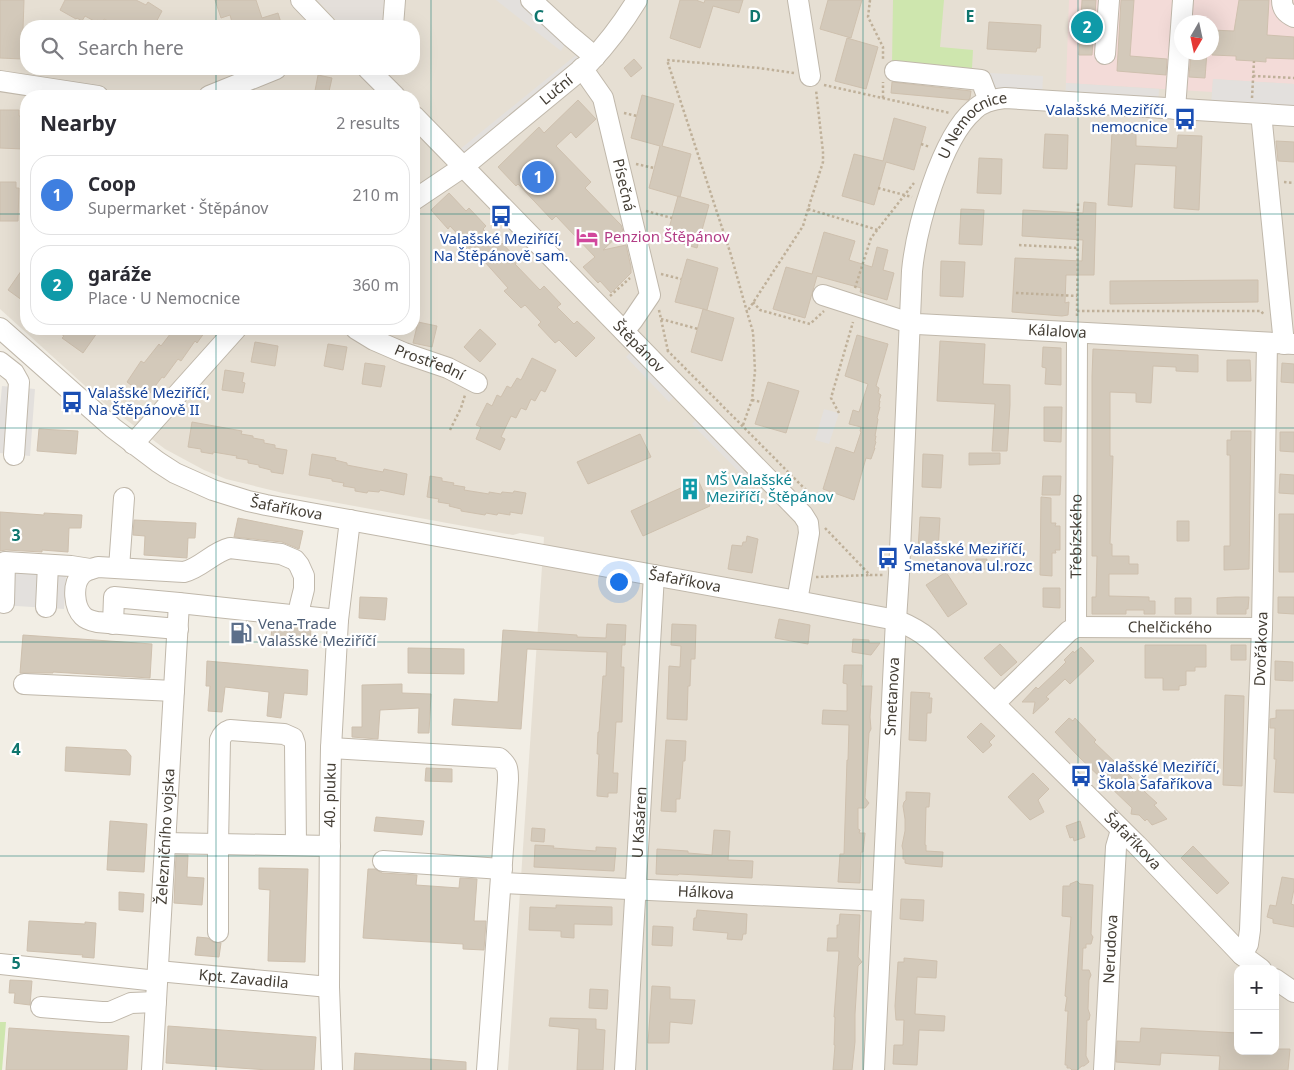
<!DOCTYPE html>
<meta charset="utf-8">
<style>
:root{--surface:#fff;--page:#f7f7f7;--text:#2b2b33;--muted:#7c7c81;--line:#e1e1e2;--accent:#b45309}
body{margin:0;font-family:"Noto Sans",sans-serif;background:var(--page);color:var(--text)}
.controls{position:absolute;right:15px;bottom:15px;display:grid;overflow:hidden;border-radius:10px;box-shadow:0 5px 20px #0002}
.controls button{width:45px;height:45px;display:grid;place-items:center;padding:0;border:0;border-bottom:1px solid var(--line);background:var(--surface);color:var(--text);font:25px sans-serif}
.compass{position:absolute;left:1174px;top:15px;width:45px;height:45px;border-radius:50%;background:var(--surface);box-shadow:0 5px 20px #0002;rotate:189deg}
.you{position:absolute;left:618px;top:581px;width:18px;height:18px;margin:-12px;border:4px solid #fff;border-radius:50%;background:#1a73e8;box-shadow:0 0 0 8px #1a73e833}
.badge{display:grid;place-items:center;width:32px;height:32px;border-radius:50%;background:var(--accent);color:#fff;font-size:16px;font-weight:700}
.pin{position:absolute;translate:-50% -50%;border:2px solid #fff;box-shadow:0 1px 5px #0006}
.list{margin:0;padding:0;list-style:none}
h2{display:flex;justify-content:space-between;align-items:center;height:65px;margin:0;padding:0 20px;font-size:21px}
h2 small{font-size:16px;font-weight:400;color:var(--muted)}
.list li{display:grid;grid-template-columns:32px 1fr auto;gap:15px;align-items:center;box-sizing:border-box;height:80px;margin:0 10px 10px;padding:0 10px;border:1px solid var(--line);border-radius:20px}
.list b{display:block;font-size:19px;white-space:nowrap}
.list p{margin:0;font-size:16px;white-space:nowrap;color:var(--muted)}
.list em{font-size:16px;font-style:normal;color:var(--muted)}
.icon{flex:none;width:28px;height:28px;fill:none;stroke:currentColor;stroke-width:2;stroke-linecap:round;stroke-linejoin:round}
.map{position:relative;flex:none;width:1294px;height:1070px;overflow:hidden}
.search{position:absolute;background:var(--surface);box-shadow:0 5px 20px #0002;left:20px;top:20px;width:400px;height:55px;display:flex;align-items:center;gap:12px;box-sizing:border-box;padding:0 18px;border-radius:20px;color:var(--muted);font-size:19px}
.panel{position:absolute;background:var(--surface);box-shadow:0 5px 20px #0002;left:20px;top:90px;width:400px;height:245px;border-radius:20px}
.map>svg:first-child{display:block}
</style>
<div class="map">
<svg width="1294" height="1070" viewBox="0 0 1294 1070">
<rect width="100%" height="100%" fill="#f2eee5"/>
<!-- residential -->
<path fill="#e6dfd3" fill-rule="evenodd" d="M0 0H1294V1070H508L544 537 520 533 513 535 283 493 226 479 204 470 165 449 104 403 0 309ZM1182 22H1212V52H1182ZM26 26H414V69H26ZM26 96H414V329H26ZM1238 969H1275V1051H1238Z"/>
<!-- industrial -->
<path fill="#e4dfda" d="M317 0H388L387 26H342Z"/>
<!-- medical -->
<path fill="#f3dbd8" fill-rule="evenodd" d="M1069 0H1294V84L1213 79 1212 92 1066 83ZM1182 22H1212V52H1182Z"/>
<!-- green -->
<path fill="#cee6ae" d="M893 0H944L940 47 973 50 972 68 892 64Z
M0 1022H6L2 1070H0Z"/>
<!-- parking -->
<path fill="#e3e0dd" d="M496 0H530L570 36 561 51Z
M576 55 584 65 467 159 459 150Z
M989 73 1043 76 1042 97 987 93Z
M1213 79 1294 84V107L1211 105Z
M1066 83 1159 89 1158 108 1065 102Z
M633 350 676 395 669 402 626 357Z
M2 386 35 389 30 456 0 453V407Z
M824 409 839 413 829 444 815 440Z
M699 417 753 472 746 479 692 424Z
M0 555 67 559 64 609 0 605Z"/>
<!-- building -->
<path fill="#d3c9ba" stroke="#cec0ae" d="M0 0H24L22 59 0 58Z
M65 0H136L146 5 148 2 162 11 154 26H118L104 19 102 23 97 20 96 22 85 16 82 21 77 18 76 19 60 10Z
M215 0H256L262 18 278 13 282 26H244V25L233 26 230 15 221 18Z
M680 0H696L704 3 705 0H743L739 13 713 6 700 48 670 38Z
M828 0H862L851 38 820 29Z
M1082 0H1096L1092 55H1079Z
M1121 0H1134L1130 56 1167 59 1166 75 1117 71Z
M1239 0H1269L1267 35 1294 37V59L1266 58V62L1254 61 1236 60V56L1212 55V30L1234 31Z
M989 22 1041 25 1040 48H1037L1036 52 987 49Z
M847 38 878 47 866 89 835 81Z
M1191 52H1207L1205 78 1189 77Z
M634 59 642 68 631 77 624 68Z
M318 75 332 78 328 96H314Z
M892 82 971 91 970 98 968 100 891 93Z
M642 95 674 104 662 146 691 154 680 197 649 188 660 146 631 138Z
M578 100 596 119 576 138 571 132 556 146 591 182 585 188 621 225 623 231 603 250 626 245 631 267V273L611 293 600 281 598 283 583 267 595 257 556 216 552 220 518 184 516 186 498 167 539 127 544 133Z
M0 110H19V116H23V149L0 148Z
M894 118 926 127 914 170 886 162 874 205 842 196 854 154 883 161Z
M1112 132 1136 133V146L1177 148 1178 135 1202 136 1199 210 1174 208 1176 166 1135 164 1132 207 1108 205Z
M1045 134 1068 135 1067 169 1043 168Z
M1276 141 1294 142V162L1278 161Z
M979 158 1002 159 1001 194 977 193Z
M0 182H16V188H19L18 221H0Z
M449 193 466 211 469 208 486 226 483 229 499 246 502 243 519 261 515 264 540 290 544 286 561 304 557 307 574 324 577 321 595 338 576 357 559 340 555 343 538 325 541 322 525 305 521 308 504 291 508 288 484 261 481 264 464 246 466 243 450 226 448 229 431 210Z
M678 196 709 205 697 248 666 239Z
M1084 202 1096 203 1094 275H1066L1065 303 1069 302 1068 315 1062 316 1012 312 1015 258 1082 261 1083 240 1022 236 1023 210 1083 213Z
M961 209 984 210 982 245 959 244Z
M824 232 855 241 849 260 872 267 877 247 888 250 883 270 894 273 887 300 860 292 861 288 817 276 805 318 773 309 786 267 812 274Z
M687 259 718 268 707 310 675 302Z
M941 261 965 262 963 297 940 296Z
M26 264V303L8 290Z
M1258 280V302L1110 304V281Z
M703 309 734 318 722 361 691 352Z
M418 322 437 326 432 347 413 343Z
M54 329H91L97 333 83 353 62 338 64 336Z
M174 329H207L197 343 195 341 181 361 178 359 164 378 162 377 147 397 127 382 141 361 144 363 159 344 161 346Z
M480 329 496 344 480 362 464 347Z
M857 335 888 344 876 386 879 388 878 393 881 395 879 401H880L879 407H880L877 418 878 419 875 436H876L875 441 876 442 874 448H875L871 459 866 458 854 500 823 489 836 447 854 453 861 432 860 431 861 427 849 424 853 410 859 412 868 384 845 376Z
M940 341 985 344 983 384 1010 385V405L1007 451H992L995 404 937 401Z
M255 342 278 346 275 366 251 362Z
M328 344 347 347 343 370 324 366Z
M1043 347 1061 348V385L1045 384 1046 368 1042 367Z
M1093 349 1198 355V372L1176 371V367L1153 366 1151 403 1136 402V393L1110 392V456H1113L1110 544H1112V556H1129V564H1138V574H1109V596L1149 597V601H1155V614H1144V610H1126V614H1092V597H1096L1097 556H1092V377Z
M532 358 556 370 545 392 541 390 535 401 531 399 526 410 521 408 516 418 511 416 501 437 505 439 500 450 476 439 481 427 476 425 487 403 492 406 497 395 501 397 507 386 511 388 517 378 521 380Z
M1227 360H1250L1251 381H1227Z
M365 363 385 366 381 387 362 384Z
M1282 363 1294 364V383L1281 382Z
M225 370 244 373 242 382 245 383 243 393 222 390Z
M768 382 799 391 786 433 755 424Z
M1044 407H1062L1061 442 1044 441Z
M192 422 242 431 241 434 253 436V438L264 440V443L275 445V448L287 450 283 474 271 472V470L259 467V465L248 463V460L236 458 237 456 213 452V454L201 452V449L188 447Z
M39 429 78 431 76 454 37 451Z
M1231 431H1251L1249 569 1224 570V546H1230V455H1227V440H1231Z
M1280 432H1294V452L1280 451Z
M640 434 651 457 588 484 577 462Z
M969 453H1000V464L969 465Z
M312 454 336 458 335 460 347 463V465L383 472 384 469 407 474 404 495 380 490 379 492 368 491 367 493 355 491V488L343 486 344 483 332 481V479L309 475Z
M923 454 943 455 941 488 922 487Z
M1280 474 1294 475V494L1279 493Z
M430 476 442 478V481L454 483 453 485 465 487 464 490 489 494V492L501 494 502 492 513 493 514 491 526 493 522 514 510 512V515L498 513 497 515 486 513 485 515 461 511V509L449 506 450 504 438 502 439 499 427 497Z
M1043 476H1061L1060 495H1042Z
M698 480 710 506 643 536 631 511Z
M1041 497 1051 498V523H1056L1055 526H1060V550H1055L1056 553H1052V576L1040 575Z
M0 512 44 515V513L82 515 81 528H69L68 552 42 550V552L6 550 0 551Z
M1279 514H1294V572H1279Z
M920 517 940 518 938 551 918 550Z
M238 518 303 531 299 549 282 542 234 537Z
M134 520 196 523 195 538H188L187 558 144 555 145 536 133 535Z
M1177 521H1189V541H1177Z
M747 536 758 539 752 573 728 569 732 545 742 546 743 542H746Z
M976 559H987L986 569H975Z
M946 572 967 604 948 617 926 585Z
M1043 588H1060V608L1043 607Z
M360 597 387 598 385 620 359 618Z
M1236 597H1249L1248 609H1246V614H1217V598Z
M1278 597H1294V614L1278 613Z
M1175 598H1191V614H1175Z
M779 619 810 625 808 644 775 638Z
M607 624 626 625 625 645H622L621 667H624L622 722H616L613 773H618L617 793H608V797L597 796V792L599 754H597L598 732H599L603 676H606L607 652 527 649 521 729 452 725 454 699 498 702 503 630 577 635V637L606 638Z
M672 624 696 625 695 659H691L690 686H688L687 720 667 719 669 666 680 667 681 646 671 645Z
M272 625 311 629 310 643 271 639Z
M23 635 152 644 150 678 53 672V673H20Z
M853 639 869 640V643H880L871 655 852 652Z
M1000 644 1017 662 1001 676 984 658Z
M1145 645H1206V667H1195V671H1186V685L1179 686V690H1163V678H1145Z
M1231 645H1246V660H1231Z
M1081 647 1094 661 1070 684 1065 679 1046 697 1049 699 1033 714 1035 702H1022L1036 687 1038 689 1057 671 1066 662 1064 660 1073 651 1074 653Z
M408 648 464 649V674L408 673Z
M207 661 308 670 307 695 284 693 281 718 267 716 269 692 225 687 222 712 208 711 210 686H206Z
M1275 661 1293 662V681L1275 680Z
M844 665H862L861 686H872L870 717 871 729 869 733 865 798 869 803 865 808H858V829L860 830 859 833H865L863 852H861L860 883 838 882 840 854H844L847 760H848L849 725 822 724 823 710 847 711V684L843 683Z
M402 684V693L431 694 429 733H418L419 708 380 710 378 739 352 737V727H362V685Z
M911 692 930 693 929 698H932L931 713H927L926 741 909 740Z
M1225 695 1244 696 1242 786 1223 785Z
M1276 710H1294V793L1274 792 1276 759H1274L1275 728H1270V719L1276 718Z
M1069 718 1073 721 1075 718 1096 740 1094 742 1117 764 1118 763 1146 793 1157 803 1154 805 1167 819 1152 825 1147 819 1145 821 1139 815 1131 814 1132 808 1079 757 1055 732Z
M981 723 995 736 989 742 992 745 983 753 967 737Z
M666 740 686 741 685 761H683L680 799H676V812L661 811Z
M66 747 126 750 131 756 130 775 65 771Z
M426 768 452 769V782L425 781Z
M1033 773 1049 789 1038 800 1044 812 1030 820 1008 797Z
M906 792 930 793 929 807H926L925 845H926V851L943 852 942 867 909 864 905 863V859H903V850L902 846 905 831V819L903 806 904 802 906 800Z
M376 817 424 821 422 835 374 831Z
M110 821 147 824 144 872 107 870Z
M1080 821 1085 837 1074 841 1073 837 1070 838 1066 826Z
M532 828 545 829 544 842 531 841Z
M714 830 730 831 728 860 753 861 752 878 679 874 678 875 656 874 657 849 688 851V853L712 855Z
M535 845 554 846 553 848 596 851V847L616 848 614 871 534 867Z
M1193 846 1229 883 1217 894 1181 858Z
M176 855H188L187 877 204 878 202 905 174 903Z
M259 868 308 869 305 962 268 961 270 890 259 889Z
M368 869H375L382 873 417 875 416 885 459 888 460 878 477 879 474 921H486L484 950 463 949V944L363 938Z
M1282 877 1294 879V889L1291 904 1294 905V927L1273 923V919L1267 917 1270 905 1276 906Z
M1077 881 1080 884 1093 885 1091 934 1093 937 1091 944H1086V948H1083L1082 970H1089L1091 975 1089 980 1088 1009 1090 1015 1089 1020H1087L1086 1056 1089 1062 1084 1066H1082L1077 1070H1072L1070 1068H1067V1065H1065L1068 1011H1065L1067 997 1065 996 1071 917 1062 916 1063 886H1070V884Z
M119 892 144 894 143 912 119 910Z
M901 899 924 900 923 921 900 919Z
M556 905 612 907V925L574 924V938L561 937V931L529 930 530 907 556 908Z
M697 910 747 914 746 934H743L742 940 727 939 728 933 693 930 694 918H696Z
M840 914 860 915 858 957 862 962 858 966 855 1014V1042L852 1070H833L835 1045H834L835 1017H834L839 951H827L828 938H837V925H839Z
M29 921 85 924V922L96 923 94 958 82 957 83 955 27 951Z
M653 926 673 927 672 946 652 945Z
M197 937 208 938 213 942 221 943 219 957 195 955Z
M904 958 937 961 936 978 917 977 915 1014 945 1016 944 1031 919 1030 917 1065 893 1064 894 1045H903L904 1020H896L895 1006 898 962H904Z
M10 980 32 981 30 1005 14 1003 15 993H9Z
M652 986 670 987V999L695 1000 692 1024 670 1022 669 1043H648Z
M590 989 608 990 607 1009 589 1008Z
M550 1018 596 1019V1029L605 1030 603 1070H577L579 1029 549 1026Z
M168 1026 316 1037 314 1070H268L166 1063Z
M9 1028 129 1036 127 1070H6Z
M1141 1028 1238 1033V1051H1275V1049H1290L1288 1070H1219L1220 1056 1161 1053 1160 1065 1116 1062 1117 1041 1140 1042Z
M355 1053 466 1062V1070H354Z"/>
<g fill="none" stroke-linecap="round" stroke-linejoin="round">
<!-- minor casing -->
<g stroke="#c0b8ab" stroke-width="22">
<g id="minor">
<path d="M301 0 326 26"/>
<path d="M531 0 570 36 595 57"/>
<path d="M798 0 810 76"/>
<path d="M1282 0C1282 9 1286 13 1294 17"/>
<path d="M393 26 395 0"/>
<path d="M1105 54 1109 0"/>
<path id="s1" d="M582 68 603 98 650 295 633 320 624 331"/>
<path d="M368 69 395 96"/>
<path d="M895 71 981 80 989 101"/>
<path d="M0 81 98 96"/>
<path d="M209 96 276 69"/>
<path d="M1175 109 1183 0"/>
<path id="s2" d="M414 116 803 515 808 523 809 533 797 601"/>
<path d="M1262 123 1284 344"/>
<path id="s3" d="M414 200 463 167 589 63C607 44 623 23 637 0"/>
<path id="s4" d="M823 295 910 323 917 324 1294 344"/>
<path id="s5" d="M0 328 113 428 158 462 175 473 213 490 248 501 266 505 797 601 896 620C908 625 919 630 929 639L1137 845 1242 955 1261 969"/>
<path id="s6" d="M356 329 374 340 404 353 448 368 477 383"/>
<path d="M0 362 14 373 19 382 14 455"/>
<path d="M133 444 236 329"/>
<path d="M119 568 124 498"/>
<path d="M4 603 5 562 71 566 90 569"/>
<path d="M46 607 48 565"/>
<path d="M113 624 114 597 179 603 338 620"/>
<path id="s7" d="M1076 627 1262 628"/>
<path d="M178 629 97 622C92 621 86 619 83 616 74 607 72 585 81 575 85 570 92 569 98 567L184 572C201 568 213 552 230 548L281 554 295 560 299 565 304 576V589L300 605V616"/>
<path d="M24 684 174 691"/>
<path id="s8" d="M995 703 1069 631 1076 627 1077 333"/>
<path d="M331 748 499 758C508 765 508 769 508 780L487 1070"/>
<path d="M165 843 330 846"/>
<path d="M383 861 502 869"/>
<path id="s9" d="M501 883 882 901"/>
<path d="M218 932V844L220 740C222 735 224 732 230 730L284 734 293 738 295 744 296 845"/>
<path id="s10" d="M1242 955 1248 944 1250 930 1262 628 1267 343"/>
<path d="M0 964 157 981"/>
<path id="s11" d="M158 971 329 987"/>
<path d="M1275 979 1294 992"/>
<path d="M41 1007 102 1012H110L131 1003 156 1002"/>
<path id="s12" d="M152 1070 179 603"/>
<path id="s13" d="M332 1070 329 987 330 806 331 748 338 620 350 520"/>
<path id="s14" d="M625 1070 654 575"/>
<path id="s15" d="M874 1070 896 620 899 574 912 271C916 229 941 138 974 110 982 102 994 99 1005 98L1294 116"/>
<path id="s16" d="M1104 1070 1116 847 1121 830"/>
</g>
</g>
<!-- path -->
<path stroke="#bfb099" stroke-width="2.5" stroke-dasharray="2.5 2.5" stroke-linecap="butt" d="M870 0 868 17 883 47V61
M794 73 759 68 667 60 731 255 747 312 803 226 808 209 823 162V152L816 90
M1253 76 1294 78
M824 85 950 113
M883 98V82
M1252 98 1254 61
M624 113 637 116
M921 144 930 147
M636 164 654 168
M1284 182 1294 183
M878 188 912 197
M808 209 878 230
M646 211 672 218
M1019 245 1077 248
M661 274 681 279
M855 288 871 238 914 183
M1016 293 1077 296
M610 296 630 278
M753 302 760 310 810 324 824 311
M659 310 668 351
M1077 311H1261L1264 315
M1077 316 1078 202
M661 319 698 329
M667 350 806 490 808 495
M752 400 761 402
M839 413 831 398 853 322
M743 425 752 400 755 371 753 332 747 312
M450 430 461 408 465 395
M825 528 870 575H884
M816 577 870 575"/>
<!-- minor -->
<use href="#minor" stroke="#fff" stroke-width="20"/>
</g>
<!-- grid -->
<path fill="none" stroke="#0f766e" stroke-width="1" stroke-opacity="0.55" d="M216 0V26M431 0V1070M647 0V1070M863 0V1070M1078 0V1070M216 69V96M0 214H26M414 214H1294M216 329V1070M0 428H1294M0 642H1294M0 856H1294"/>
<!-- icons -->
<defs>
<g id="bus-bare" transform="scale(1.725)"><path d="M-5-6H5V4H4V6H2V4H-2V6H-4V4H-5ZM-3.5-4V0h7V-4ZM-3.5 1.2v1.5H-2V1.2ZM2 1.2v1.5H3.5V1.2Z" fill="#1a4fb4" stroke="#fff" stroke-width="2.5" paint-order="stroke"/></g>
<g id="hotel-bare" transform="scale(1.725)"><path d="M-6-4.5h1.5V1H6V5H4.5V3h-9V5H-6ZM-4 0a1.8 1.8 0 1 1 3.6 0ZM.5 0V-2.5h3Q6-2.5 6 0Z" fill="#d1479c" stroke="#fff" stroke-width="2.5" paint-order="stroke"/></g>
<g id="building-bare" transform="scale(1.725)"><path d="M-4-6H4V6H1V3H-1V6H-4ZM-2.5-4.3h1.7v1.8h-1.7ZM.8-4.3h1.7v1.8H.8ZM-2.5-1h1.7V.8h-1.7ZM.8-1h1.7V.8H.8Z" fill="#0f9aa8" stroke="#fff" stroke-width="2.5" paint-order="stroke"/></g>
<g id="fuel-bare" transform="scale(1.725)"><path d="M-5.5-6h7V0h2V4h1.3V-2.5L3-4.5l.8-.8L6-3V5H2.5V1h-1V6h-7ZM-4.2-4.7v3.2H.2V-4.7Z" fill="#5c6f8a" stroke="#fff" stroke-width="2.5" paint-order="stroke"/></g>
</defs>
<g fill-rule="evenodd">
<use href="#bus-bare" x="1185" y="119"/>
<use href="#bus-bare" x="501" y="216"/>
<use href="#hotel-bare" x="587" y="237"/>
<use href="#bus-bare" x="72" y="402"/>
<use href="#building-bare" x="690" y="489"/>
<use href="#bus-bare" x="888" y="558"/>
<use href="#fuel-bare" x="241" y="633"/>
<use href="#bus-bare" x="1081" y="776"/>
</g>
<g text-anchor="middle" stroke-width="4.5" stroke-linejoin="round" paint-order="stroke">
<!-- street labels -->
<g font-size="15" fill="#443e35" stroke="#fff">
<text dy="5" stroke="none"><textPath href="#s3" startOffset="180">Luční</textPath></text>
<text dy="5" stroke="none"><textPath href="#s15" startOffset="964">U Nemocnice</textPath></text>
<text dy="5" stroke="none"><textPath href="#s1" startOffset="126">Písečná</textPath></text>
<text dy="5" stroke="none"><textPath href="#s4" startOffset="239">Kálalova</textPath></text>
<text dy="5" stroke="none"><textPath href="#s2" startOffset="322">Štěpánov</textPath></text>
<text dy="5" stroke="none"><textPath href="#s6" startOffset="81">Prostřední</textPath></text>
<text dy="5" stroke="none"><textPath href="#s5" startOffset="345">Šafaříkova</textPath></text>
<text dy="5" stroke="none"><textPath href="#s8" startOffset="202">Třebízského</textPath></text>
<text dy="5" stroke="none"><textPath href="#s5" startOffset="750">Šafaříkova</textPath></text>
<text dy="5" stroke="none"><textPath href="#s7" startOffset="94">Chelčického</textPath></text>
<text dy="5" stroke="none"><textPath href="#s10" startOffset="308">Dvořákova</textPath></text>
<text dy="5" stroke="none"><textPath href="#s15" startOffset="374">Smetanova</textPath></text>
<text dy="5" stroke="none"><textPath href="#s13" startOffset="275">40. pluku</textPath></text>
<text dy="5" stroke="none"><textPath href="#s14" startOffset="248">U Kasáren</textPath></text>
<text dy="5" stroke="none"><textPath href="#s12" startOffset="234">Železničního vojska</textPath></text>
<text dy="5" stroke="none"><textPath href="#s5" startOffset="1290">Šafaříkova</textPath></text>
<text dy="5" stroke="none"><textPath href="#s9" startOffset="205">Hálkova</textPath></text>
<text dy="5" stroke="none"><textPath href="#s16" startOffset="121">Nerudova</textPath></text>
<text dy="5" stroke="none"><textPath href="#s11" startOffset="86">Kpt. Zavadila</textPath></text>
</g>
<!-- transit labels -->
<g font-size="15" fill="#164399" stroke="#fff" text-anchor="start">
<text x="1168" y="115" text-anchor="end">Valašské Meziříčí,<tspan x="1168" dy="17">nemocnice</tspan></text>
<text x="501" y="244" text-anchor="middle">Valašské Meziříčí,<tspan x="501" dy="17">Na Štěpánově sam.</tspan></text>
<text x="88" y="398">Valašské Meziříčí,<tspan x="88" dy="17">Na Štěpánově II</tspan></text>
<text x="904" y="554">Valašské Meziříčí,<tspan x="904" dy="17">Smetanova ul.rozc</tspan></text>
<text x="1098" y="772">Valašské Meziříčí,<tspan x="1098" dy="17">Škola Šafaříkova</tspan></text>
</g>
<!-- hotel labels -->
<g font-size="15" fill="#b23c85" stroke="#fff" text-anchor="start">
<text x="604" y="242">Penzion Štěpánov</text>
</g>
<!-- culture labels -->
<g font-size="15" fill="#0d838f" stroke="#fff" text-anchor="start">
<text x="706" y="485">MŠ Valašské<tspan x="706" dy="17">Meziříčí, Štěpánov</tspan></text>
</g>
<!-- service labels -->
<g font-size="15" fill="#4e5e75" stroke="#fff" text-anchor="start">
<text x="258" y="629">Vena-Trade<tspan x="258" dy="17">Valašské Meziříčí</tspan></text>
</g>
</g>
<g font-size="16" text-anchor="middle" font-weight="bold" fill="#0f766e" stroke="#fff" stroke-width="4.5" stroke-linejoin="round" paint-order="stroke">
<text x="539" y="22">C</text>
<text x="755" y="22">D</text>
<text x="970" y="22">E</text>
<text x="16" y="541">3</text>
<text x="16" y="755">4</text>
<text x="16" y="969">5</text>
</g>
</svg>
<div class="controls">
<button>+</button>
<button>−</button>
</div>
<svg class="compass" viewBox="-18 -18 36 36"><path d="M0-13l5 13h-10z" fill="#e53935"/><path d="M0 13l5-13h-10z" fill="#7c7c81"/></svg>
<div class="you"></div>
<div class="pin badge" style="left:538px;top:177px;background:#3f7fe0">1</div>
<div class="pin badge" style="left:1087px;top:27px;background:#0f9aa8">2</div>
<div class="search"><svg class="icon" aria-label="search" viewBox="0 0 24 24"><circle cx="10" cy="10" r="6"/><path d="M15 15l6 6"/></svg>Search here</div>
<section class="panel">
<h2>Nearby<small>2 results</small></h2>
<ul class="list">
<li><span class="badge" style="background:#3f7fe0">1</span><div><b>Coop</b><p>Supermarket · Štěpánov</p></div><em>210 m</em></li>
<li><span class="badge" style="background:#0f9aa8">2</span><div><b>garáže</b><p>Place · U Nemocnice</p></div><em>360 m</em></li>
</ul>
</section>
</div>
